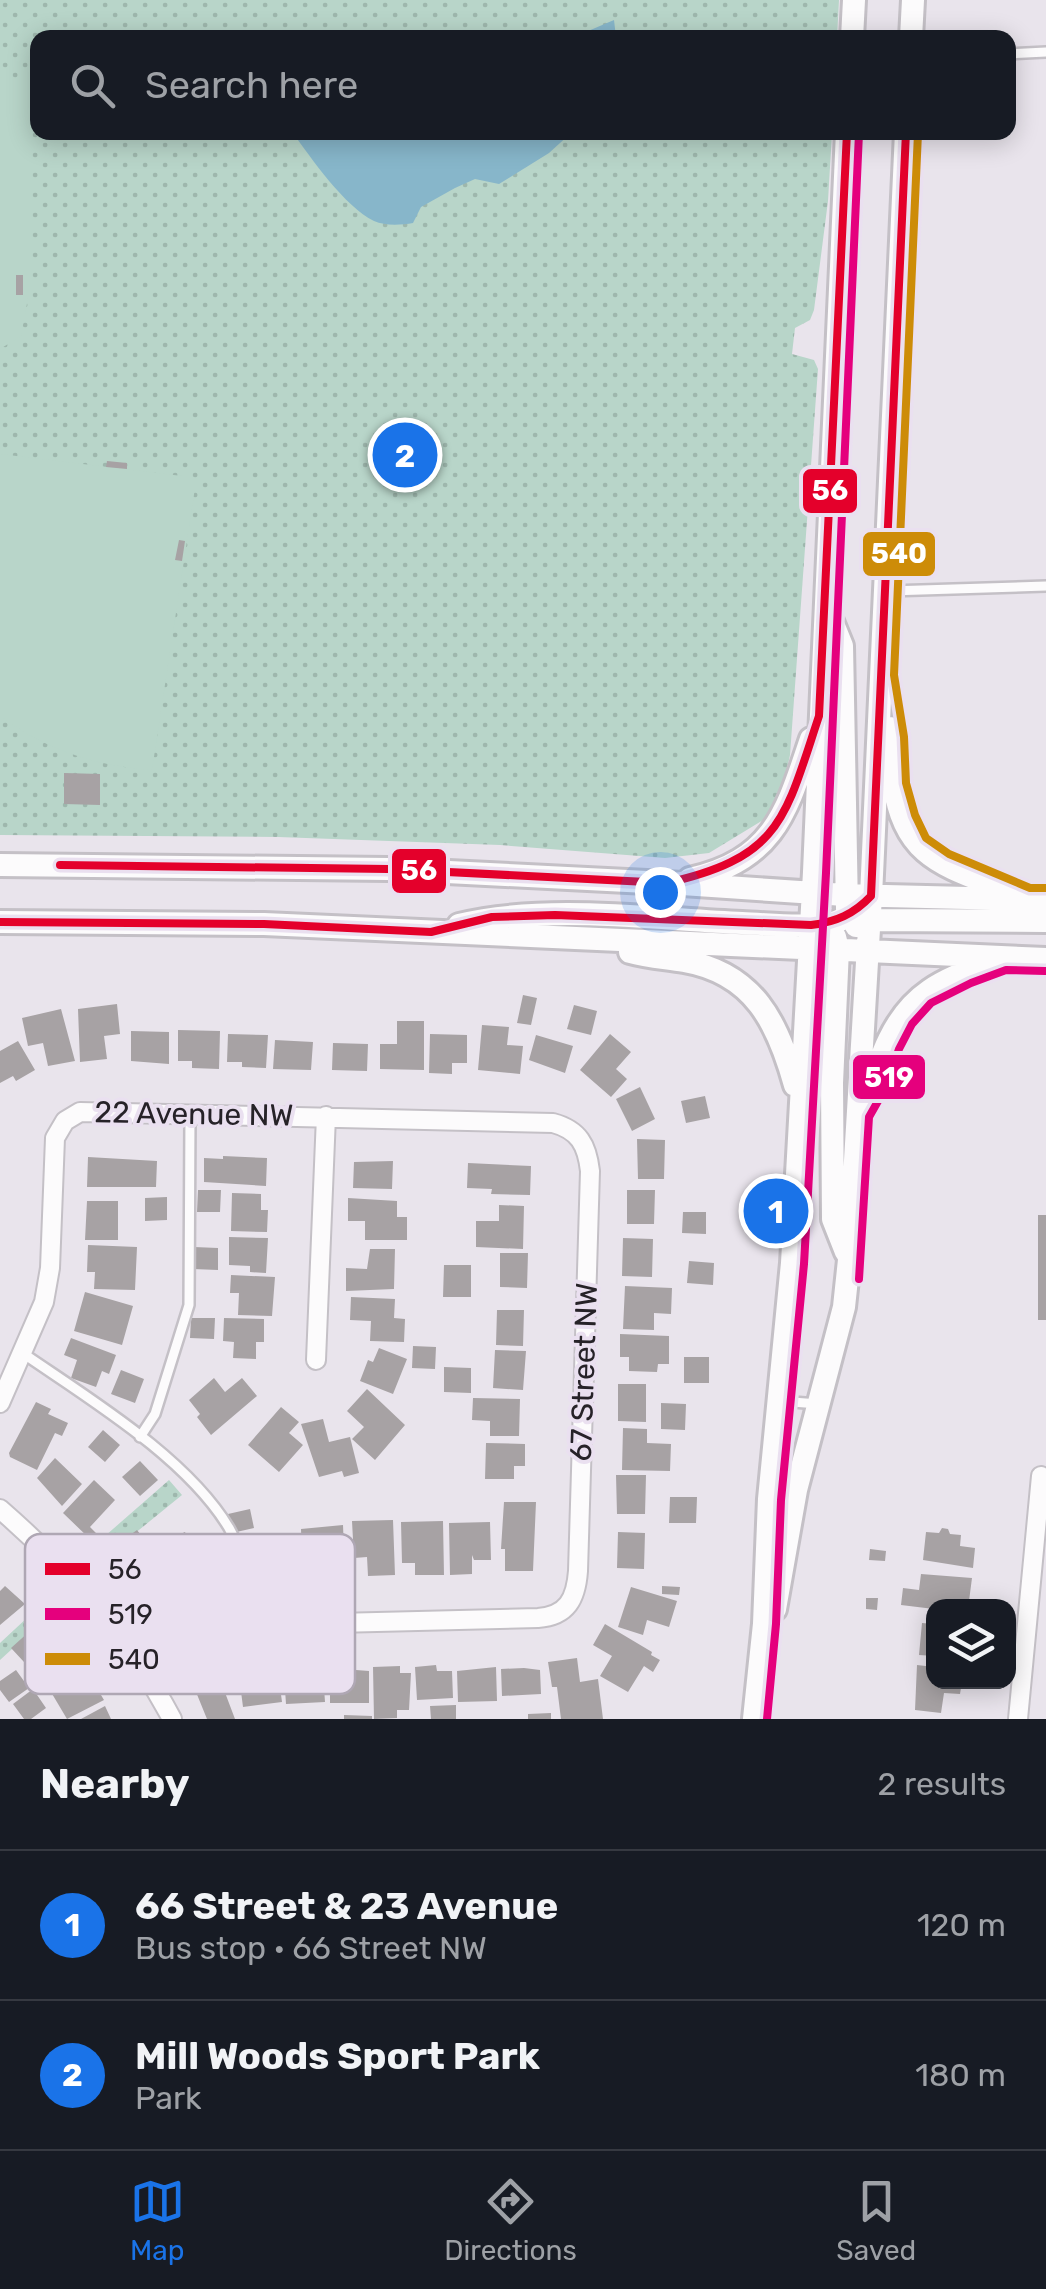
<!DOCTYPE html>
<meta charset="utf-8">
<style>
:root{--surface:#171b24;--page:#20242c;--text:#f1f3f6;--muted:#9ea1a6;--line:#363941;--accent:#1a73e8}
body{margin:0;font-family:Rubik,sans-serif;background:var(--page);color:var(--text)}
.controls{position:absolute;right:30px;bottom:30px;display:grid;overflow:hidden;border-radius:20px;box-shadow:0 5px 25px #0003}
.controls button{width:90px;height:90px;display:grid;place-items:center;padding:0;border:0;border-bottom:2px solid var(--line);background:var(--surface);color:var(--text);font:50px sans-serif}
.you{position:absolute;left:660px;top:892px;width:35px;height:35px;margin:-25px;border:8px solid #fff;border-radius:50%;background:#1a73e8;box-shadow:0 0 0 15px #1a73e833}
.badge{display:grid;place-items:center;width:65px;height:65px;border-radius:50%;background:var(--accent);color:#fff;font-size:32px;font-weight:700}
.pin{position:absolute;translate:-50% -50%;border:5px solid #fff;box-shadow:0 2px 10px #0006}
.list{margin:0;padding:0;list-style:none}
h2{display:flex;justify-content:space-between;align-items:center;height:130px;margin:0;padding:0 40px;font-size:42px}
h2 small{font-size:32px;font-weight:400;color:var(--muted)}
.list li{display:grid;grid-template-columns:65px 1fr auto;gap:30px;align-items:center;box-sizing:border-box;height:150px;padding:0 40px;border-top:2px solid var(--line)}
.list b{display:block;font-size:38px;white-space:nowrap}
.list p{margin:0;font-size:32px;white-space:nowrap;color:var(--muted)}
.list em{font-size:32px;font-style:normal;color:var(--muted)}
.icon{flex:none;width:55px;height:55px;fill:none;stroke:currentColor;stroke-width:2;stroke-linecap:round;stroke-linejoin:round}
.map{position:relative;flex:none;width:1046px;height:1719px;overflow:hidden}
.search{position:absolute;background:var(--surface);box-shadow:0 5px 25px #0003;left:30px;right:30px;top:30px;height:110px;display:flex;align-items:center;gap:25px;box-sizing:border-box;padding:0 35px;border-radius:20px;color:var(--muted);font-size:38px}
.sheet{height:430px;background:var(--surface)}
nav{display:flex;justify-content:space-around;align-items:center;box-sizing:border-box;height:140px;border-top:2px solid var(--line);background:var(--surface);font-size:28px;color:var(--muted)}
nav a{display:grid;justify-items:center;gap:5px}
nav .on{color:var(--accent)}
.map>svg:first-child{display:block}
</style>
<div class="map">
<svg width="1046" height="1719" viewBox="0 0 1046 1719">
<defs>
<pattern id="park-dots" width="8" height="8" patternUnits="userSpaceOnUse" patternTransform="scale(2.5)"><rect width="8" height="8" fill="#b8d5c9"/><path d="M2 2h.1M6 6h.1" fill="none" stroke="#9eb7ad" stroke-width="1.8" stroke-linecap="round"/></pattern>
</defs>
<rect width="100%" height="100%" fill="#e9e4ec"/>
<!-- park -->
<path fill="url(#park-dots)" d="M0 0H839L837 38H38V132L832 133 828 201 814 310 810 320 795 328 792 354 814 360 818 369 790 755 784 783 765 819 709 853 665 858 500 845 278 837 0 835Z
M169 1480 182 1495 91 1569 68 1598 0 1660V1643L58 1589 81 1557Z"/>
<!-- garden -->
<path fill="#b8d5c9" d="M0 77 28 79V298L21 336 0 349Z
M0 454 182 476 195 488 152 770C95 766 46 750 0 716Z"/>
<!-- water -->
<path fill="#87b6ca" d="M614 20 616 37H574Z
M293 133H571L549 153 499 184 475 179 455 188 421 207 413 223C401 225 385 226 374 221 345 207 311 158 293 133Z"/>
<!-- building -->
<path fill="#a7a2a4" d="M16 275H23V295H16Z
M107 461 127 463V469L106 467Z
M179 540 185 541 182 561 175 560Z
M64 773 100 774V805L64 804Z
M523 995 537 998 531 1025 517 1023Z
M117 1004 120 1034 104 1036 107 1059 80 1062 78 1009Z
M574 1005 597 1011 591 1035 567 1029Z
M61 1009 75 1061 48 1066 43 1043 28 1046 22 1018Z
M397 1021H424V1070L380 1069V1044H397Z
M482 1025 509 1027 507 1045 523 1046 520 1074 478 1070Z
M178 1030 220 1031 219 1069 192 1068V1061H178Z
M131 1031 169 1032V1064L131 1061Z
M228 1034 268 1035 266 1068 242 1067V1062H227Z
M430 1034 467 1035V1063H452V1074L429 1073Z
M610 1034 631 1052 616 1069 627 1079 611 1097 580 1070Z
M536 1035 573 1046 565 1073 529 1060Z
M275 1040 313 1042 311 1070 273 1069Z
M18 1041 35 1070 16 1081 13 1076 0 1083V1051Z
M333 1043 368 1044 367 1071 332 1070Z
M640 1087 655 1119 632 1131 616 1099Z
M705 1096 710 1118 686 1123 681 1101Z
M637 1139 665 1140 664 1179H638Z
M223 1156 267 1158 266 1186 204 1182V1158L223 1159Z
M88 1157 157 1161 156 1187H87Z
M393 1161 392 1189 353 1188 354 1162Z
M468 1163 531 1166 530 1195 491 1194 492 1189 467 1188Z
M198 1190H221L220 1212H197Z
M627 1190H655L654 1224H627Z
M232 1193 261 1194V1210H268L267 1232 231 1231Z
M167 1197V1220L145 1221V1198Z
M348 1198 397 1201V1217H407V1240H365V1221H348Z
M87 1201H118V1240H85Z
M499 1205 524 1206 523 1249 476 1247V1221H499Z
M683 1212H706V1234L682 1233Z
M1038 1215H1046V1320H1038Z
M229 1237 268 1238 266 1273 250 1272V1266L229 1265Z
M623 1238 653 1239 652 1277 622 1276Z
M88 1245 137 1247 135 1290 94 1289 95 1272H87Z
M194 1247 218 1248V1270L193 1269Z
M370 1249H395L394 1289 346 1291V1268L367 1269Z
M500 1253H528L527 1288 500 1287Z
M689 1261 714 1263 713 1285 687 1283Z
M444 1265H471V1297H443Z
M231 1275 275 1277 272 1316 238 1315 239 1293H230Z
M625 1286 672 1288 671 1314 654 1313V1330L623 1329Z
M85 1292 133 1306 122 1345 74 1331Z
M351 1297 395 1299 394 1318 405 1319 404 1342 370 1341 371 1321 350 1320Z
M497 1310H524L523 1346 496 1345Z
M191 1318H215L214 1339 190 1338Z
M224 1318 264 1319V1342H256V1359L233 1358 234 1342 223 1341Z
M620 1334 669 1336V1364H658L657 1372 629 1371V1357H620Z
M71 1338 116 1355 109 1374 102 1371 96 1387 71 1378 77 1360 64 1355Z
M413 1346 436 1347 435 1369 412 1368Z
M379 1348 407 1359 393 1394 360 1381 368 1360 373 1362Z
M495 1350 526 1351 523 1390 493 1388Z
M684 1357H709V1383H684Z
M444 1367 471 1368V1393L444 1392Z
M121 1370 144 1379 135 1403 111 1394Z
M214 1378 225 1392 242 1378 257 1396 211 1435 197 1417 200 1414 189 1400Z
M618 1384H646V1422L618 1421Z
M367 1389 405 1425 375 1460 352 1439 364 1427 347 1411Z
M473 1398 520 1399 519 1436H490V1421L472 1420Z
M36 1402 51 1409 48 1414 68 1423 62 1436 55 1433 37 1470 10 1457 9 1453Z
M661 1403 686 1404 685 1430 661 1429Z
M281 1407 299 1422 289 1433 303 1445 279 1472 248 1445Z
M323 1419 329 1442 350 1437 359 1473 344 1477 342 1471 319 1477 301 1424Z
M623 1428 647 1429V1443L671 1444 670 1471 622 1470Z
M103 1430 120 1445 105 1462 88 1447Z
M486 1443 525 1444V1466H514V1479H485Z
M55 1458 82 1484 62 1506 37 1478Z
M140 1461 158 1480 140 1496 122 1477Z
M616 1475H646L645 1514H617Z
M94 1480 115 1500 90 1527 96 1533 90 1539 63 1513Z
M670 1497H697L696 1523H669Z
M504 1502H536L533 1571H505V1549H501Z
M250 1509 254 1528 232 1533 228 1514Z
M393 1520 395 1575 368 1576 367 1557 354 1558 352 1521Z
M443 1521 444 1575H415V1563H402L401 1522Z
M490 1522 491 1560H474L472 1555V1574L450 1575 449 1523Z
M343 1525 345 1576 319 1577V1557L302 1558 301 1529Z
M942 1528 948 1529 950 1534 961 1535 960 1546 975 1548 973 1568 923 1560 926 1532 939 1533Z
M137 1530 160 1560 131 1582 121 1569 125 1566 112 1548Z
M185 1532 193 1550 175 1558 167 1540Z
M618 1532 645 1533 644 1569 617 1568Z
M870 1549 886 1551 885 1561 869 1560Z
M921 1574 972 1578 969 1601 954 1599V1606L934 1609 901 1605 903 1588 919 1590Z
M5 1586 25 1604 0 1625V1591Z
M662 1586 680 1587 679 1595 662 1594Z
M631 1587 677 1601 669 1627 647 1620 643 1635 618 1627Z
M866 1598H878L877 1610 866 1609Z
M922 1623 934 1624V1656L919 1655Z
M605 1624 652 1652 651 1655 660 1660 653 1672 644 1666 628 1692 600 1676 612 1656 593 1645Z
M31 1630 43 1643 52 1635 65 1650 37 1676 11 1648Z
M577 1658 580 1682 598 1679 603 1719H561L557 1687H552L548 1662Z
M436 1665 437 1671H452L453 1698 417 1700 415 1667Z
M917 1665 934 1667V1682H962L960 1694 944 1693 941 1713 915 1710Z
M400 1666V1673H411L409 1710H397V1718L374 1719 373 1667Z
M496 1667 497 1701 458 1702 457 1671Z
M330 1668 369 1671V1703H330Z
M524 1668 540 1670 541 1694 502 1696 501 1669Z
M16 1670 29 1688 9 1702 0 1690V1681Z
M73 1672 79 1682 89 1675 104 1700 67 1719 48 1687Z
M278 1672 282 1702 243 1707 239 1676Z
M323 1673 325 1702 286 1704 284 1675Z
M221 1682 235 1719H207L196 1692Z
M33 1689 46 1708 31 1719H24L13 1704Z
M456 1705V1719H431L430 1706Z
M105 1706 111 1719H81Z
M551 1713V1719H528V1714Z
M344 1715 372 1716V1719H344Z"/>
<g fill="none" stroke-linecap="round" stroke-linejoin="round">
<!-- lane casing -->
<g stroke="#c4c0c6" stroke-width="14">
<path id="lane" d="M1008 54 1046 52
M889 591 1046 586
M24 1354C91 1400 187 1458 229 1528 246 1559 257 1596 271 1628
M780 1401 818 1404
M140 1437 155 1414 189 1305 190 1115"/>
</g>
<!-- street casing -->
<g stroke="#c4c0c6" stroke-width="22">
<path id="street" d="M316 1360 326 1116
M0 1403 44 1302 50 1268 55 1138 65 1121 80 1112 553 1123C579 1130 587 1145 590 1171L578 1571C576 1599 567 1616 538 1618L295 1624 134 1657
M0 1509C70 1570 128 1636 172 1719
M1018 1719 1041 1476"/>
</g>
<!-- secondary casing -->
<g stroke="#c4c0c6" stroke-width="28">
<path id="secondary" d="M852 38 854 0
M911 38 913 0
M827 609 842 646 847 909
M890 728C893 746 892 765 894 783 904 863 952 867 1016 894
M0 865 388 869 667 883 845 895 1046 900
M690 879C775 860 787 810 811 739
M0 922 264 924 1046 959
M459 925C547 904 652 919 742 923 770 924 799 928 827 924 845 921 860 909 871 896
M856 926 870 920 1046 921
M835 937 838 949 832 1083 833 1219 846 1252
M630 952C648 957 666 958 684 961 754 973 778 1023 795 1085
M861 1105C874 1084 878 1062 889 1040 914 988 948 979 999 959
M775 1609 796 1490 844 1307 849 1260 871 896 906 132
M754 1719 764 1624 769 1499 792 1263 814 872 847 132"/>
</g>
<!-- lane -->
<use href="#lane" stroke="#fcfbfc" stroke-width="9"/>
<!-- street -->
<use href="#street" stroke="#fcfbfc" stroke-width="18"/>
<!-- secondary -->
<use href="#secondary" stroke="#fcfbfc" stroke-width="22"/>
<!-- bus-1 casing -->
<g stroke="#eae0f0" stroke-width="15">
<path id="bus-1" d="M60 865 388 869 667 883C782 857 785 818 819 716L847 132
M0 922 264 924 431 932 492 917 555 915 811 925C836 922 854 914 871 896L906 132"/>
</g>
<!-- bus-2 casing -->
<g stroke="#eae0f0" stroke-width="15">
<path id="bus-2" d="M859 1279 869 1117 886 1087 899 1049 912 1024 931 1003 971 983 1006 970 1045 971
M767 1719 776 1624 781 1500 804 1264 826 873 859 133"/>
</g>
<!-- bus-3 casing -->
<g stroke="#eae0f0" stroke-width="15">
<path id="bus-3" d="M918 133 894 675 904 737 906 783 915 815 926 838 949 854 1030 888H1046"/>
</g>
<!-- bus-1 -->
<use href="#bus-1" stroke="#e4002b" stroke-width="8"/>
<!-- bus-2 -->
<use href="#bus-2" stroke="#e5007d" stroke-width="8"/>
<!-- bus-3 -->
<use href="#bus-3" stroke="#cd8c08" stroke-width="8"/>
</g>
<g text-anchor="middle" stroke-width="8" stroke-linejoin="round" paint-order="stroke">
<!-- street labels -->
<g font-size="30" fill="#262228" stroke="#eae0f0">
<text transform="translate(194 1114) rotate(1)" y="10">22 Avenue NW</text>
<text transform="translate(584 1372) rotate(-88)" y="10">67 Street NW</text>
</g>
</g>
<!-- legend -->
<rect x="25" y="1534" width="330" height="160" rx="15" fill="#eae0f0" stroke="#afa7b4" stroke-width="2.5"/>
<rect x="45" y="1563" width="45" height="12" fill="#e4002b"/>
<rect x="45" y="1608" width="45" height="12" fill="#e5007d"/>
<rect x="45" y="1653" width="45" height="12" fill="#cd8c08"/>
<g font-size="28" fill="#262228">
<text x="108" y="1579">56</text>
<text x="108" y="1624">519</text>
<text x="108" y="1669">540</text>
</g>
<g stroke="#eae0f0" stroke-width="4">
<rect x="801" y="467" width="58" height="48" rx="10" fill="#e4002b"/>
<rect x="861" y="530" width="76" height="48" rx="10" fill="#cd8c08"/>
<rect x="390" y="847" width="58" height="48" rx="10" fill="#e4002b"/>
<rect x="851" y="1053" width="76" height="48" rx="10" fill="#e5007d"/>
</g>
<g font-size="28" text-anchor="middle" font-weight="bold" fill="#fff">
<text x="830" y="500">56</text>
<text x="899" y="563">540</text>
<text x="419" y="880">56</text>
<text x="889" y="1087">519</text>
</g>
</svg>
<div class="controls">
<button><svg class="icon" aria-label="layers" viewBox="0 0 24 24"><path d="M12 4l9 5-9 5-9-5zM3 14l9 5 9-5"/></svg></button>
</div>
<div class="you"></div>
<div class="pin badge" style="left:776px;top:1211px">1</div>
<div class="pin badge" style="left:405px;top:455px">2</div>
<div class="search"><svg class="icon" aria-label="search" viewBox="0 0 24 24"><circle cx="10" cy="10" r="6"/><path d="M15 15l6 6"/></svg>Search here</div>
</div>
<section class="sheet">
<h2>Nearby<small>2 results</small></h2>
<ul class="list">
<li><span class="badge">1</span><div><b>66 Street &amp; 23 Avenue</b><p>Bus stop · 66 Street NW</p></div><em>120 m</em></li>
<li><span class="badge">2</span><div><b>Mill Woods Sport Park</b><p>Park</p></div><em>180 m</em></li>
</ul>
</section>
<nav>
<a class="on"><svg class="icon" aria-label="map" viewBox="0 0 24 24"><path d="M3 6l6-2 6 2 6-2v14l-6 2-6-2-6 2zM9 4v14M15 6v14"/></svg>Map</a>
<a><svg class="icon" aria-label="directions" viewBox="0 0 24 24"><path d="M12 3l9 9-9 9-9-9zM9 14v-3h6M13 9l2 2-2 2"/></svg>Directions</a>
<a><svg class="icon" aria-label="saved" viewBox="0 0 24 24"><path d="M7 4h10v16l-5-4-5 4z"/></svg>Saved</a>
</nav>
